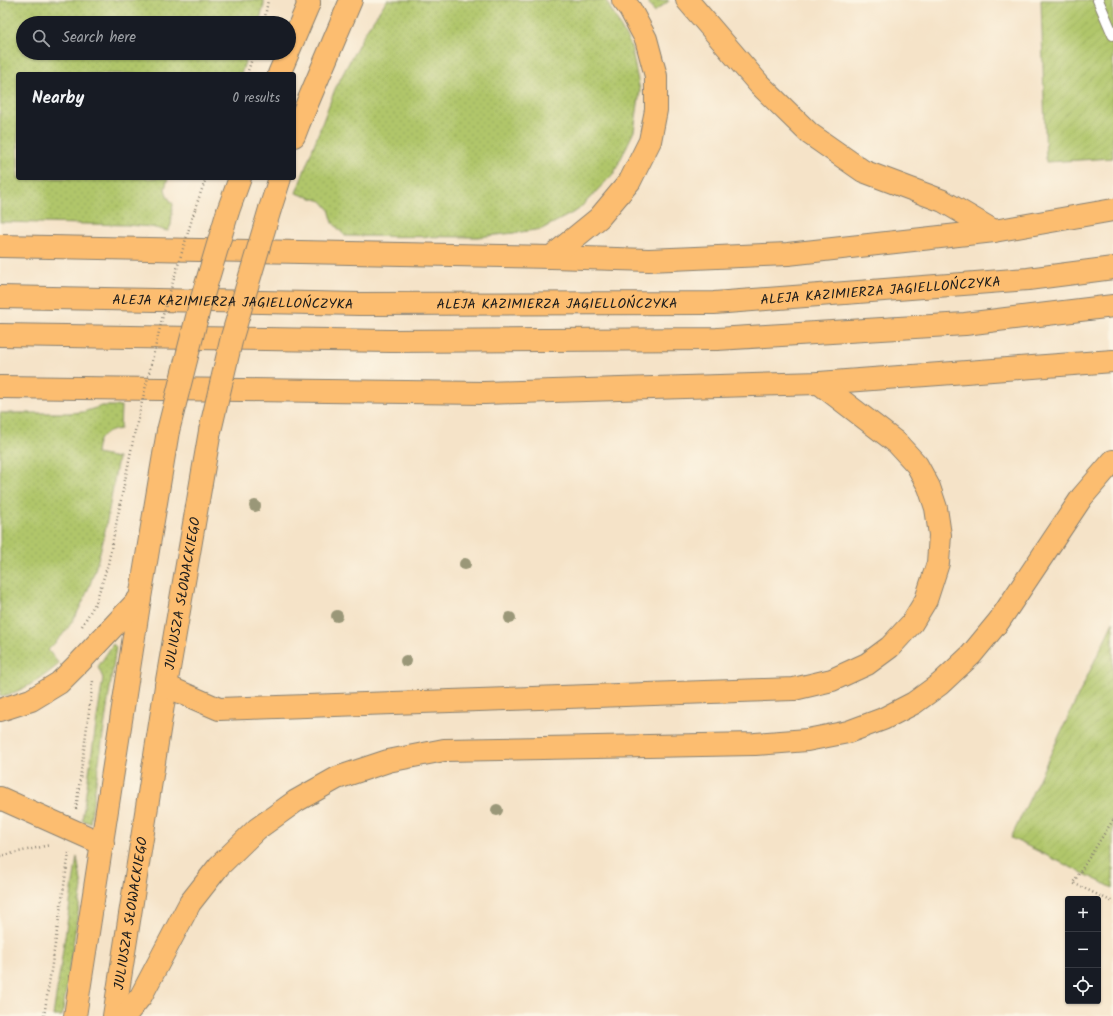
<!DOCTYPE html>
<meta charset="utf-8">
<style>
:root{--surface:#171b24;--page:#20242c;--text:#f1f3f6;--muted:#9ea1a6;--line:#363941}
body{margin:0;font-family:Kalam,sans-serif;background:var(--page);color:var(--text)}
.controls{position:absolute;right:12px;bottom:12px;display:grid;overflow:hidden;border-radius:4px;box-shadow:0 1px 3px #0004}
.controls button{width:36px;height:36px;display:grid;place-items:center;padding:0;border:0;border-bottom:1px solid var(--line);background:var(--surface);color:var(--text);font:20px sans-serif}
.list{margin:0;padding:0;list-style:none}
h2{display:flex;justify-content:space-between;align-items:center;height:52px;margin:0;padding:0 16px;font-size:17px}
h2 small{font-size:13px;font-weight:400;color:var(--muted)}
.icon{flex:none;width:22px;height:22px;fill:none;stroke:currentColor;stroke-width:2;stroke-linecap:round;stroke-linejoin:round}
.map{position:relative;flex:none;width:1113px;height:1016px;overflow:hidden}
.search{position:absolute;background:var(--surface);box-shadow:0 1px 3px #0004;left:16px;top:16px;width:280px;height:44px;display:flex;align-items:center;gap:10px;box-sizing:border-box;padding:0 14px;border-radius:22px;color:var(--muted);font-size:15px}
.panel{position:absolute;background:var(--surface);box-shadow:0 1px 3px #0004;left:16px;top:72px;width:280px;height:108px;border-radius:4px}
.map>svg:first-child{display:block}
</style>
<div class="map">
<svg width="1113" height="1016" viewBox="0 0 1113 1016">
<defs>
<pattern id="grass-dots" width="8" height="8" patternUnits="userSpaceOnUse"><rect width="8" height="8" fill="#b0c66a"/><path d="M2 2h.1M6 6h.1" fill="none" stroke="#97aa5b" stroke-width="1.8" stroke-linecap="round"/></pattern>
<pattern id="garden-furrows" width="10" height="10" patternUnits="userSpaceOnUse"><rect width="10" height="10" fill="#b0c66a"/><path d="M-1 1l2-2M0 10L10 0M9 11l2-2" fill="none" stroke="#97aa5b"/></pattern>
</defs>
<rect width="100%" height="100%" fill="#fcf5e5"/>
<filter id="ink" filterUnits="userSpaceOnUse"><feTurbulence type="fractalNoise" baseFrequency=".025" numOctaves="2"/><feDisplacementMap in="SourceGraphic" scale="8" xChannelSelector="R" yChannelSelector="G"/><feConvolveMatrix kernelMatrix="1 2 1 2 8 2 1 2 1" color-interpolation-filters="sRGB"/></filter>
<filter id="wash" filterUnits="userSpaceOnUse"><feTurbulence type="fractalNoise" baseFrequency=".012" numOctaves="4" result="noise"/><feDisplacementMap in="SourceGraphic" scale="16" xChannelSelector="R" yChannelSelector="G"/><feGaussianBlur stdDeviation="0.9" result="paint"/><feColorMatrix in="noise" values="0 0 0 0 0 0 0 0 0 0 0 0 0 0 0 0 0 1.4 0 .05"/><feComposite in="paint" operator="in"/></filter>
<g filter="url(#wash)">
<rect width="100%" height="100%" fill="#f5e3c8"/>
<!-- grass -->
<path fill="url(#grass-dots)" stroke="#667143" d="M0 0H264V5L259 23H23V53H248L241 74H18V178H168L165 189 167 196 173 204 171 225 168 231 151 227 128 225 0 222Z
M387 0H605L607 2 631 46 640 91 634 131 614 173 578 210 542 229 514 233 477 237 345 236 333 223 329 209 322 201 305 196 296 193 335 89 365 32Z
M647 0H668L669 1 654 12Z
M102 406H121L120 429C103 432 97 437 96 454L118 458C108 512 102 572 73 620 66 632 57 641 48 650L59 664C41 679 23 691 0 697V413H69L83 412Z
M113 644 116 647 90 823 82 820 103 678 98 667Z
M77 857 82 887 62 1016H53Z"/>
<!-- garden -->
<path fill="url(#garden-furrows)" stroke="#667143" d="M1041 0H1113V158L1046 162Z
M1113 622V888L1011 838Z"/>
</g>
<g filter="url(#ink)">
<g fill="none" stroke-linecap="round" stroke-linejoin="round">
<!-- service casing -->
<g stroke="#888072" stroke-width="12">
<path id="service" d="M1098 0 1113 35"/>
</g>
<!-- primary casing -->
<g stroke="#888072" stroke-width="24">
<g id="primary">
<path d="M289 50 309 3"/>
<path d="M279 74 288 53"/>
<path d="M294 136 299 123 351 0"/>
<path d="M270 209 280 178"/>
<path d="M228 211 240 178"/>
<path d="M75 1016 140 598 168 431"/>
<path id="s1" d="M114 1016 166 686 210 431"/>
</g>
</g>
<!-- motorway casing -->
<g stroke="#888072" stroke-width="24">
<g id="motorway">
<path d="M307 0 309 3"/>
<path d="M687 0 759 84 810 134 863 171 943 201 994 231"/>
<path d="M0 246 551 257 649 260 788 254 994 231 1113 210"/>
<path d="M551 257 599 218 630 181 650 141 656 110V76L646 39 630 9 623 0"/>
<path id="s2" d="M0 297 360 304 714 303 1028 279 1113 268"/>
<path d="M0 335 391 341 717 339 965 324 1113 306"/>
<path d="M0 387 484 393 819 383 1113 361"/>
<path d="M166 686 219 709 794 689 832 680 867 664 890 647 912 623 926 600 938 563 940 535 936 508 929 487 917 465 897 443 819 383"/>
<path d="M0 710 31 700 59 683 80 662 140 598"/>
<path d="M0 798 103 844"/>
<path d="M125 1016 141 996 190 903 219 866 257 829 296 801 337 778 388 761 444 750 755 744 807 740 848 732 883 719 914 703 940 684 971 655 999 621 1082 497 1113 461"/>
</g>
</g>
<!-- path -->
<path stroke="#888072" stroke-width="2.5" stroke-dasharray="1 3" stroke-linecap="butt" d="M264 23 268 0
M247 74 254 53
M195 209 206 178
M82 626 96 602 108 564 135 431
M76 809 93 681
M1113 820 1073 883 1113 902
M0 856 50 845
M44 1016 69 853"/>
<!-- service -->
<use href="#service" stroke="#fff" stroke-width="10"/>
<!-- primary -->
<use href="#primary" stroke="#fcbd6f" stroke-width="22"/>
<!-- motorway -->
<use href="#motorway" stroke="#fcbd6f" stroke-width="22"/>
<!-- primary-bridge casing -->
<g stroke="#888072" stroke-width="24" stroke-linecap="butt">
<path id="primary-bridge" d="M168 431 200 305 228 211
M210 431 232 337 270 209"/>
</g>
<!-- path-bridge -->
<path stroke="#888072" stroke-width="2.5" stroke-dasharray="1 3" stroke-linecap="butt" d="M135 431 163 315 195 209"/>
<!-- primary-bridge -->
<use href="#primary-bridge" stroke="#fcbd6f" stroke-width="22"/>
</g>
<!-- trees -->
<g fill="#9a9778">
<circle cx="255" cy="506" r="6"/>
<circle cx="465" cy="564" r="6"/>
<circle cx="337" cy="616" r="6"/>
<circle cx="510" cy="618" r="6"/>
<circle cx="406" cy="661" r="6"/>
<circle cx="497" cy="810" r="6"/>
</g>
</g>
<g text-anchor="middle" stroke-width="3.5" stroke-linejoin="round" paint-order="stroke">
<!-- street labels -->
<g font-size="14" fill="#1c1c1c" stroke="#fcf5e5">
<text dy="5" stroke="none"><textPath href="#s2" startOffset="881">ALEJA KAZIMIERZA JAGIELLOŃCZYKA</textPath></text>
<text dy="5" stroke="none"><textPath href="#s2" startOffset="233">ALEJA KAZIMIERZA JAGIELLOŃCZYKA</textPath></text>
<text dy="5" stroke="none"><textPath href="#s2" startOffset="557">ALEJA KAZIMIERZA JAGIELLOŃCZYKA</textPath></text>
<text dy="5" stroke="none"><textPath href="#s1" startOffset="428">JULIUSZA SŁOWACKIEGO</textPath></text>
<text dy="5" stroke="none"><textPath href="#s1" startOffset="104">JULIUSZA SŁOWACKIEGO</textPath></text>
</g>
</g>
</svg>
<div class="controls">
<button>+</button>
<button>−</button>
<button><svg class="icon" aria-label="locate" viewBox="0 0 24 24"><circle cx="12" cy="12" r="6"/><path d="M12 2v4M12 18v4M2 12h4M18 12h4"/></svg></button>
</div>
<div class="search"><svg class="icon" aria-label="search" viewBox="0 0 24 24"><circle cx="10" cy="10" r="6"/><path d="M15 15l6 6"/></svg>Search here</div>
<section class="panel">
<h2>Nearby<small>0 results</small></h2>
<ul class="list">
</ul>
</section>
</div>
